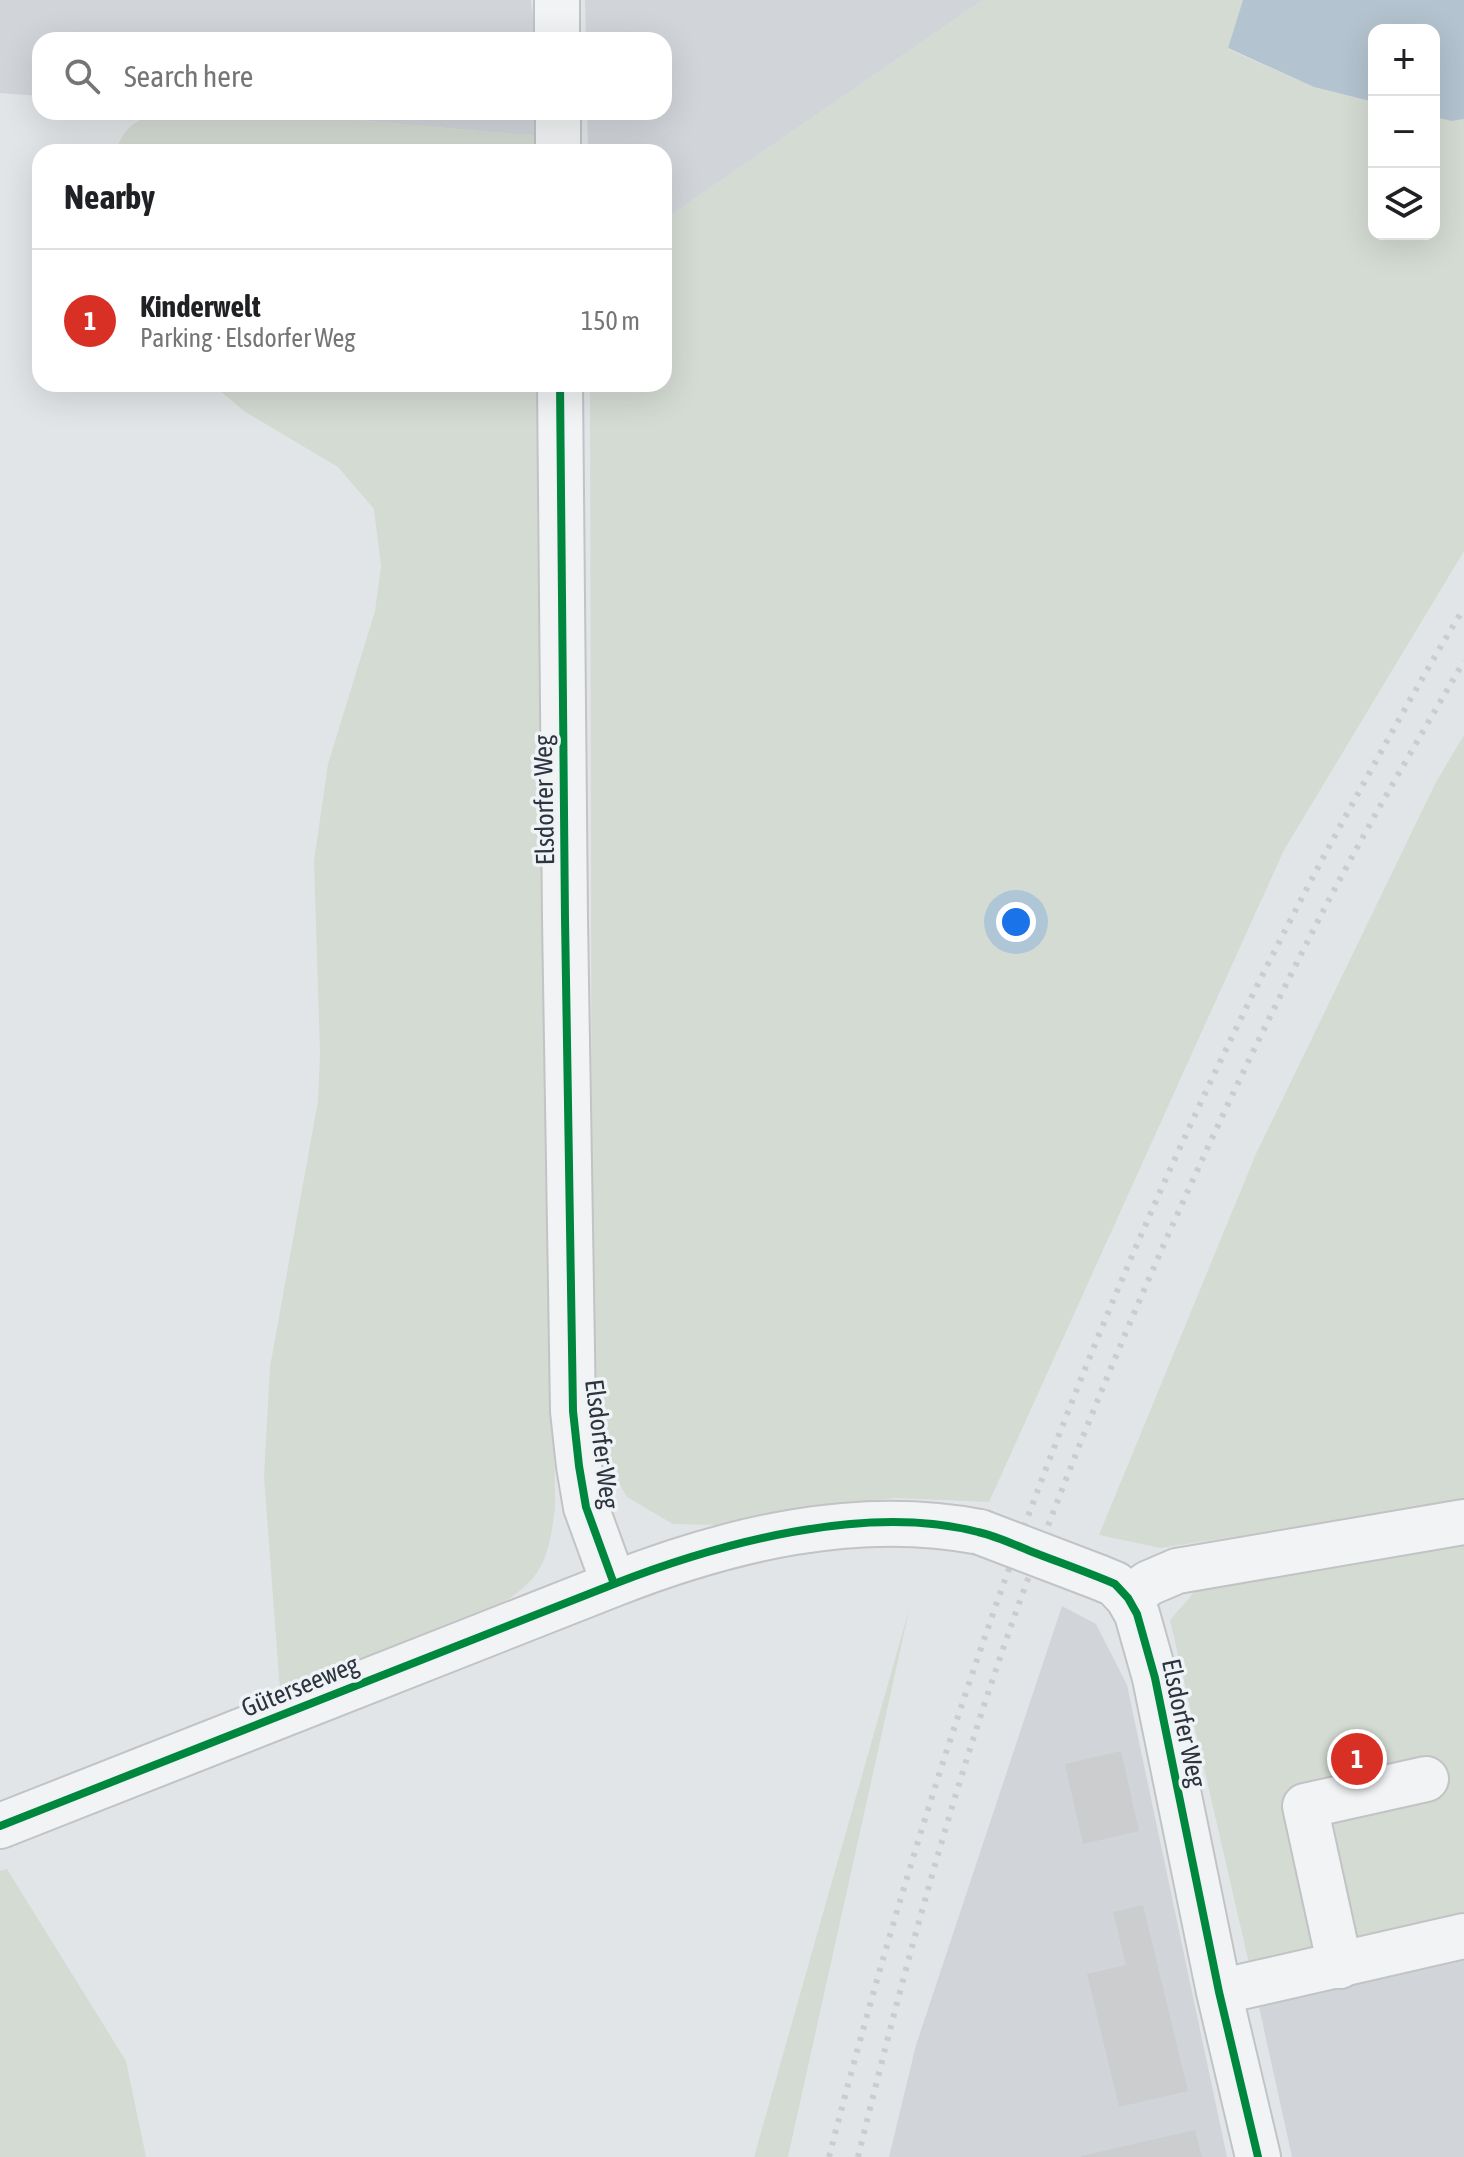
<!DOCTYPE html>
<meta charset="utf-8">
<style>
:root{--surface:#fff;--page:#f2f2f2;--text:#202124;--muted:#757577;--line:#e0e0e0;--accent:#d93025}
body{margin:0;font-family:"Asap Condensed",sans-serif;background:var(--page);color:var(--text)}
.controls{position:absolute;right:24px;top:24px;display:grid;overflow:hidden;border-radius:16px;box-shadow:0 8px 32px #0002}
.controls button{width:72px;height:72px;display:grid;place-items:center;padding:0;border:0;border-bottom:2px solid var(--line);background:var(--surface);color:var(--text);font:40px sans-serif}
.you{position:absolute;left:1016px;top:922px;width:28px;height:28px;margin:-20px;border:6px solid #fff;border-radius:50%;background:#1a73e8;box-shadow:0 0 0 12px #1a73e833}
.badge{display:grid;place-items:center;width:52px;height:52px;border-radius:50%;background:var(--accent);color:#fff;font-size:26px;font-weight:700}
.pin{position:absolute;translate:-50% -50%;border:4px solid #fff;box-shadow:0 2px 8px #0006}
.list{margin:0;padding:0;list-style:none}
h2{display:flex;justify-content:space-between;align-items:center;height:104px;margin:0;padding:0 32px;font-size:34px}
h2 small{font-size:26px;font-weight:400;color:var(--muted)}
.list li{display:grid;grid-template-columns:52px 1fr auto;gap:24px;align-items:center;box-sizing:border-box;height:144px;padding:0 32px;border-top:2px solid var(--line)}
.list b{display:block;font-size:30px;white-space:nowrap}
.list p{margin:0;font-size:26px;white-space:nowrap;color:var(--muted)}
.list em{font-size:26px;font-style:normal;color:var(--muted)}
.icon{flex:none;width:44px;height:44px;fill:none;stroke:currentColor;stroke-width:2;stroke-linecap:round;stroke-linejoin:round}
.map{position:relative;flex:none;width:1464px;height:2157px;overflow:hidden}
.search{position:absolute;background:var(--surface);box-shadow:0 8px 32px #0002;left:32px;top:32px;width:640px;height:88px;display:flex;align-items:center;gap:20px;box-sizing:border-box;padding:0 28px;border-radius:24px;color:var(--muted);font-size:30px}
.panel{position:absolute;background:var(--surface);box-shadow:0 8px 32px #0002;left:32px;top:144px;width:640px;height:248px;border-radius:24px}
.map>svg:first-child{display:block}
</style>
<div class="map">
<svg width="1464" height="2157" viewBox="0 0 1464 2157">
<rect width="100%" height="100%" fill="#e2e5e7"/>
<!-- built -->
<path fill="#d1d5da" d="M0 0H531L536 40H40V96L0 93Z
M585 0H983L664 220V152H588L587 112H664V40H586Z
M268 112H543L546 137Z
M1062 1606 1096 1624 1127 1685 1227 2157H889L916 2045Z
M1464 1957V2157H1292L1259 2007Z"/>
<!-- green -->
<path fill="#d4dbd3" d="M983 0H1243L1228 49 1314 87 1374 102V234H1434V117L1452 121 1464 119V551L1284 850 989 1502 895 1498 813 1507 717 1525 673 1524 627 1497 601 1453 592 1398 590 384H664V220Z
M177 112H268L546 137V152H115C128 118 143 117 177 112Z
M212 384H548L555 1508C548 1561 543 1579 496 1607L280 1691 264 1476 270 1367 318 1101 320 1054 314 861 328 764 375 611 381 566 374 509 338 467 244 411Z
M1464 735V1501L1161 1548 1099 1535 1255 1156 1435 784Z
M1464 1545V1957L1259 2007 1170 1620 1197 1589Z
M910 1606 788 2157H754Z
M7 1869 126 2061 146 2157H0V1871Z"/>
<!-- water -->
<path fill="#b3c3cf" d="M1243 0H1464V119L1452 121 1434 117V30H1374V102L1314 87 1228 48Z"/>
<!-- building -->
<path fill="#cbcdcf" d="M1121 1751 1139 1831 1083 1844 1065 1764Z
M1143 1905 1188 2091 1119 2107 1087 1974 1126 1965 1113 1912Z
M1195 2130 1202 2157H1081V2156Z"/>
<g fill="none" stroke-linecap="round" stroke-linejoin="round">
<!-- minor casing -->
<g stroke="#c1c3c5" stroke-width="48">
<path id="minor" d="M557 0V40
M558 112V152
M560 384 565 919 573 1411 579 1466 586 1507 614 1584
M1098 1577 1115 1584 1128 1598 1137 1614 1155 1678 1219 1992 1258 2157
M1128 1598 1149 1583 1177 1571 1464 1522
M0 1826 614 1584C729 1539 857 1508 980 1532
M1340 1966 1305 1806 1426 1779
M1219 1992 1464 1936"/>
</g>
<!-- minor -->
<use href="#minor" stroke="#f1f3f4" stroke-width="44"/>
<!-- rail -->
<path stroke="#cbccce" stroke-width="6" stroke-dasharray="4 8" stroke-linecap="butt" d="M829 2157C950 1688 1111 1247 1343 821 1382 750 1421 678 1464 608
M858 2157C905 1965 957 1773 1025 1587 1110 1357 1209 1134 1320 917 1365 830 1415 745 1464 661"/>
<!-- minor-bridge casing -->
<g stroke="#c1c3c5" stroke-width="48" stroke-linecap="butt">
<path id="minor-bridge" d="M980 1532 1098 1577"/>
</g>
<!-- minor-bridge -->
<use href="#minor-bridge" stroke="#f1f3f4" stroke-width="44"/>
<!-- cycleway casing -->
<g stroke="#f0f3f6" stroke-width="13">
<path id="cycleway" d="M560 384 565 919 573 1411 579 1466 586 1507 614 1584
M0 1826 614 1584C719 1543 866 1503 978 1532 996 1536 1013 1544 1030 1551 1058 1562 1087 1572 1115 1584L1128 1598 1137 1614 1155 1678 1219 1992 1258 2157"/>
</g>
<!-- cycleway -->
<use href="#cycleway" stroke="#00873e" stroke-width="8"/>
</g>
<g text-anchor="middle" stroke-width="7" stroke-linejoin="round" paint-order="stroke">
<!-- street labels -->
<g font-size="26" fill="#2b343f" stroke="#f0f3f6">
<text transform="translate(544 800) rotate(-91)" y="9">Elsdorfer Weg</text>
<text transform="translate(602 1444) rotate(83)" y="9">Elsdorfer Weg</text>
<text transform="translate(300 1686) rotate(-22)" y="9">Güterseeweg</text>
<text transform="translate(1184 1723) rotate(78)" y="9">Elsdorfer Weg</text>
</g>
</g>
</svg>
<div class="controls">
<button>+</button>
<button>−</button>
<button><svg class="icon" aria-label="layers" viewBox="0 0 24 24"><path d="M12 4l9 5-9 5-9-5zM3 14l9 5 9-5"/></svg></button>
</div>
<div class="you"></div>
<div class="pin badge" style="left:1357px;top:1759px">1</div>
<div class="search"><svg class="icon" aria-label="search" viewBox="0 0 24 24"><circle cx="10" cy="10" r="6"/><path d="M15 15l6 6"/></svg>Search here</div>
<section class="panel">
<h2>Nearby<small></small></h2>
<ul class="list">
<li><span class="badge">1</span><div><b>Kinderwelt</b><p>Parking · Elsdorfer Weg</p></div><em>150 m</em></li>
</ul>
</section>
</div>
